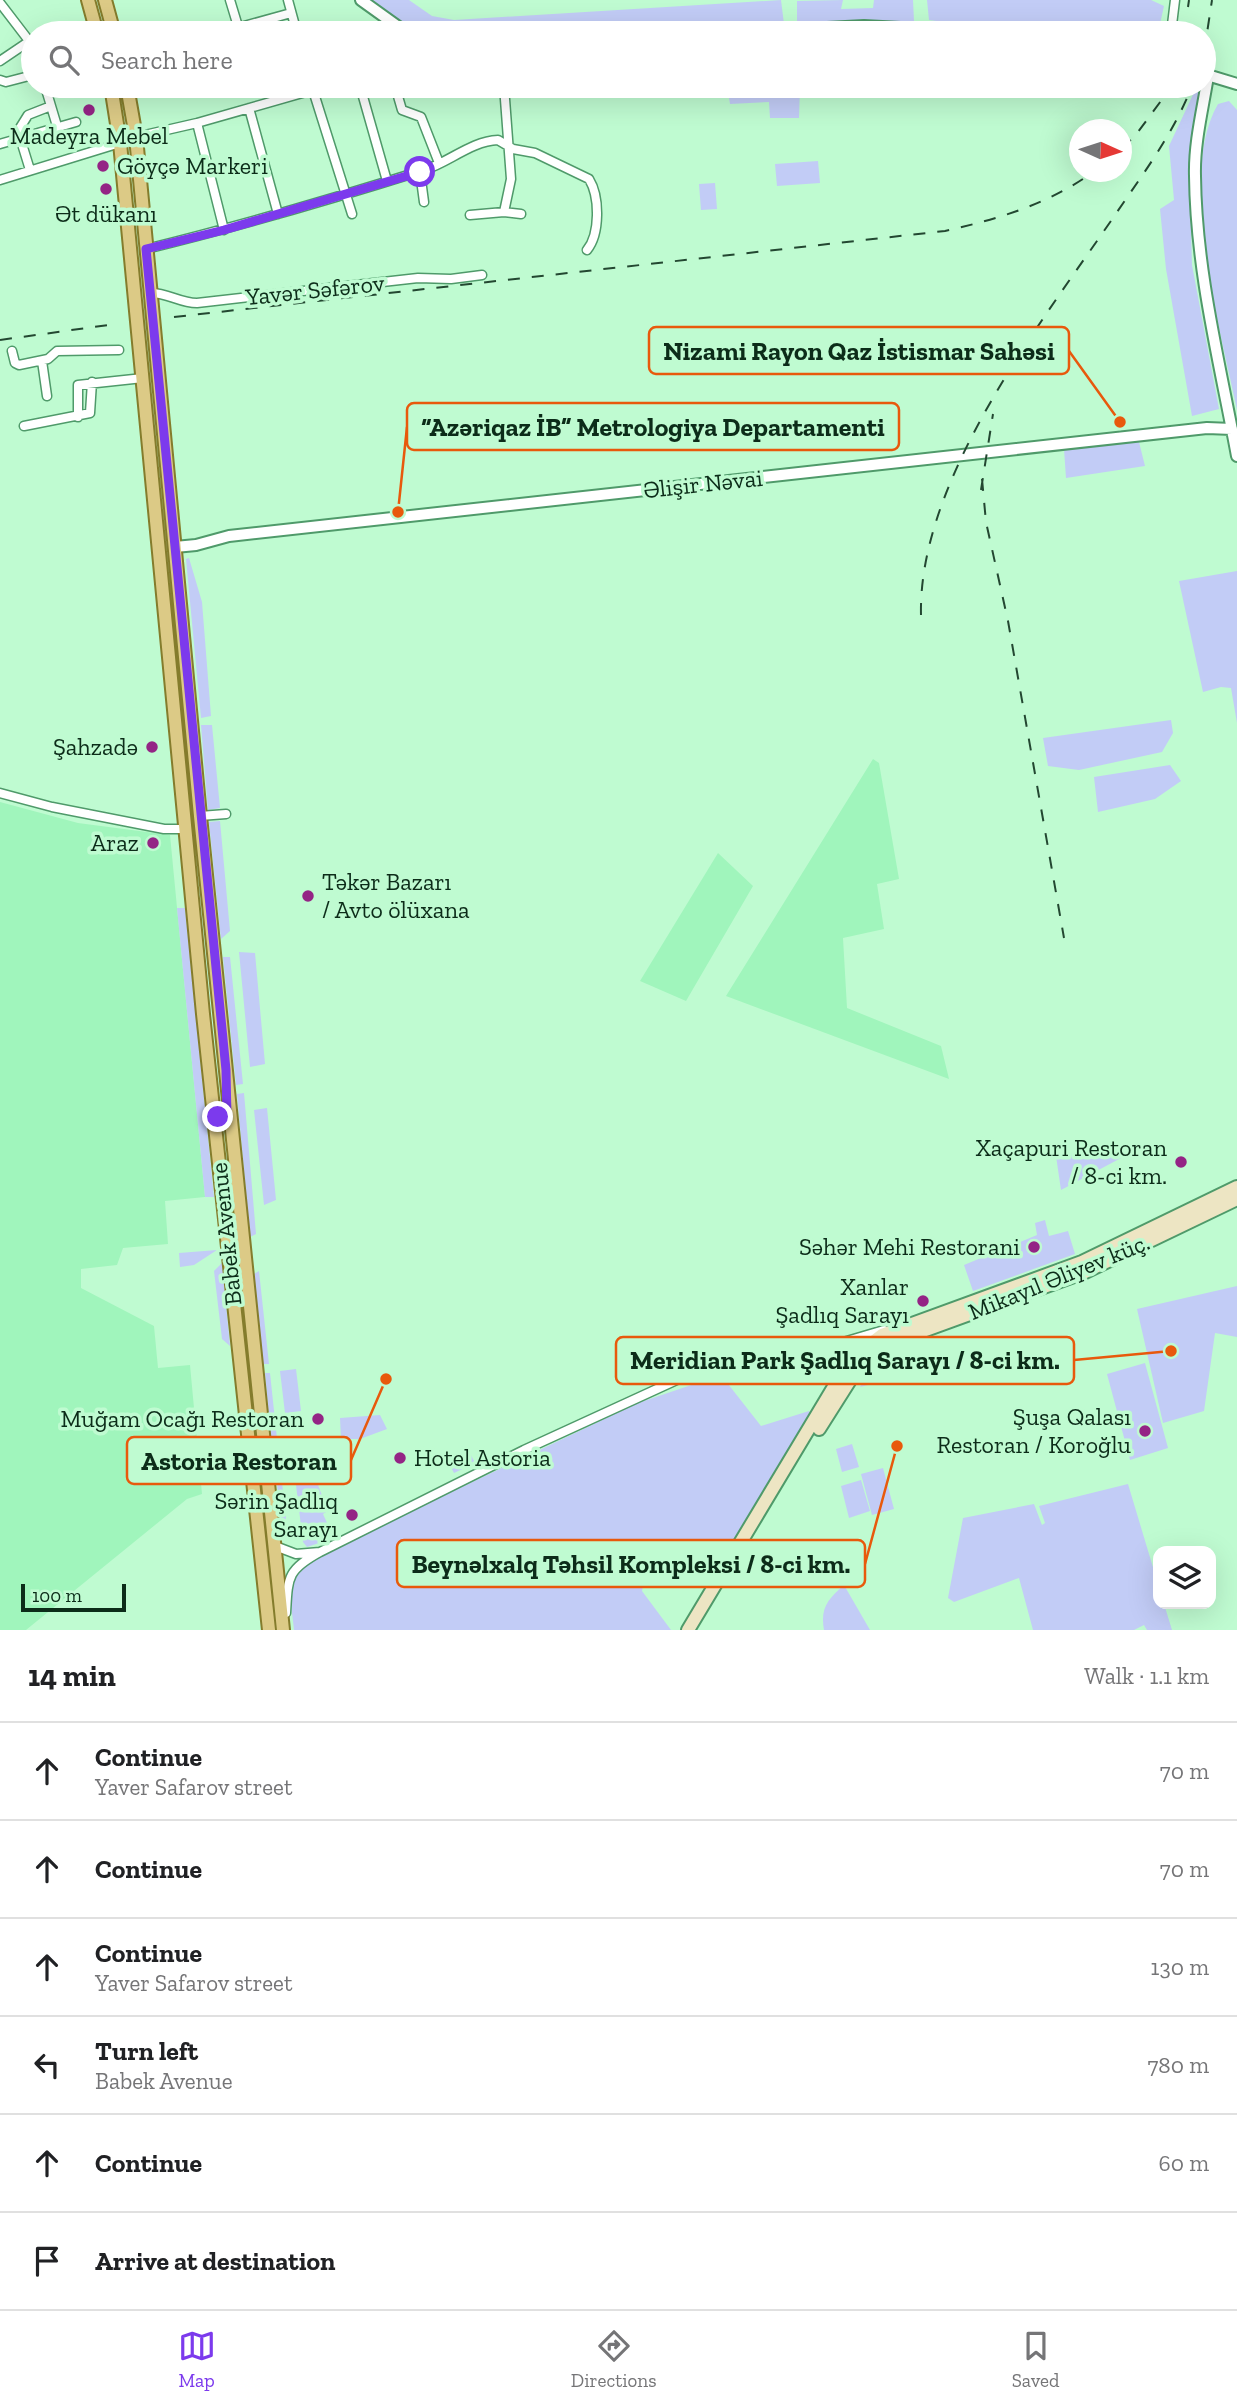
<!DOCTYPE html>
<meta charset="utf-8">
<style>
:root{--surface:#fff;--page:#f6f6f6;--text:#202124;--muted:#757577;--line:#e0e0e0;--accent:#7c3aed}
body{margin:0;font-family:"Zilla Slab",serif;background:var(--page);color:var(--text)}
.controls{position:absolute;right:21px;bottom:21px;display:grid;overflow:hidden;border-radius:14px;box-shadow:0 7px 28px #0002}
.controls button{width:63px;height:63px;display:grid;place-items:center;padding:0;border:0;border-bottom:2px solid var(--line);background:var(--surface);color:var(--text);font:35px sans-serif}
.compass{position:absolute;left:1069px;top:119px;width:63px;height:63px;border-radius:50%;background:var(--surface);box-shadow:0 7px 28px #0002;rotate:93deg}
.scale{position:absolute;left:21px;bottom:18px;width:105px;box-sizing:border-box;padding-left:7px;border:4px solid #0c2c19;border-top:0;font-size:19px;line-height:24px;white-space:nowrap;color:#0c2c19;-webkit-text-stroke:5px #bffbd1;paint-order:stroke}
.stop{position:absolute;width:21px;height:21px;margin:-16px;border:5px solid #7c3aed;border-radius:50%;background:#fff}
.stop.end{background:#7c3aed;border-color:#fff;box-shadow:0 2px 7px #0008}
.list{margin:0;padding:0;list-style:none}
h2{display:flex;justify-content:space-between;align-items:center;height:91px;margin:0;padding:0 28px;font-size:30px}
h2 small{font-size:23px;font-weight:400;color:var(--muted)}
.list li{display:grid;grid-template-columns:46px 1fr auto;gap:21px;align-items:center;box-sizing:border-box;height:98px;padding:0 28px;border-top:2px solid var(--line)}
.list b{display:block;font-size:26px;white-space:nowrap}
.list p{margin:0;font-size:23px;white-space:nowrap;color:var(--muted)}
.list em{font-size:23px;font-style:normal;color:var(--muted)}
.icon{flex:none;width:38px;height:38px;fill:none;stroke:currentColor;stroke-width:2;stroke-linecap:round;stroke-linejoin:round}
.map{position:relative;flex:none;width:1237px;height:1630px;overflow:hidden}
.search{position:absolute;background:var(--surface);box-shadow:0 7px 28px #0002;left:21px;right:21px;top:21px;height:77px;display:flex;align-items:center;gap:18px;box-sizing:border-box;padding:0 24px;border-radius:38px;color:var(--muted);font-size:26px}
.sheet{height:679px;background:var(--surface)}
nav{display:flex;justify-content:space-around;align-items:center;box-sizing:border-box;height:98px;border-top:2px solid var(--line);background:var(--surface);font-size:19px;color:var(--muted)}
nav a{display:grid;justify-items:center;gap:4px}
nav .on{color:var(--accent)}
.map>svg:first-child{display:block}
</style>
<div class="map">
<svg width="1237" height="1630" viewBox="0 0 1237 1630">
<rect width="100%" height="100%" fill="#bffbd1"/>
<!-- built -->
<path fill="#a0f5bc" d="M873 759 879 763 899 879 877 884 884 929 843 938 847 1008 941 1046 949 1079 726 996Z
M0 802 78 823 170 835 205 1197 165 1201 168 1244 123 1248 117 1265 81 1269V1288L154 1326 158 1368 190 1365 202 1494 187 1499 26 1630H0Z
M718 853 753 886 686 1001 640 981Z"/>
<!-- green -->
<path fill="#c2ccf6" d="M371 0H409L432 16 454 20 781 0 784 24 608 33H417Z
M843 0 841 9 873 8 874 0H913L914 21 797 22V1Z
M927 0H1151L1164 6 1158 33H1025L929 20Z
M727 86H800L799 118H770L769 102 730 104Z
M1197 86 1199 93 1189 160 1192 265 1219 409 1192 416 1166 269 1160 209 1174 200 1169 146Z
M1229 101 1237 110V410C1221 330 1176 177 1218 104Z
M818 161 820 183 777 186 775 164Z
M715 183 717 209 701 210 699 184Z
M1139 442 1145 466 1066 478 1064 449Z
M189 558 202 602 211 716 201 718 186 559Z
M1237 571V723L1231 688 1221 687 1203 692 1179 581Z
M1171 720 1173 733 1162 752 1079 770 1048 766 1043 738Z
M201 725H212L220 808 208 810Z
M1170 765 1181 781 1155 799 1098 812 1094 777Z
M220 821 230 931 221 939 209 822Z
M177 908H185L214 1197H205Z
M239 952 255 953 265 1064 250 1067Z
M223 957H230L243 1084 236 1085Z
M244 1093 256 1234 250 1237 237 1094Z
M267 1108 276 1200 264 1205 254 1110Z
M1114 1145 1121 1158 1061 1190 1056 1156 1089 1153Z
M1045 1220 1049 1236 1068 1231 1075 1254 973 1291 964 1265 1037 1235 1035 1223Z
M217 1250 194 1265 180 1267 179 1253Z
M222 1263 230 1346 222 1339 214 1271Z
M259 1271 269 1364H263L254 1274Z
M1237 1286V1337L1215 1333 1204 1411 1163 1423 1137 1309Z
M950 1341 956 1363 860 1387 876 1363Z
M1145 1363 1168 1448 1130 1460 1107 1374Z
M296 1369 301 1411 285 1413 280 1371Z
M265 1373H270L277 1439H271Z
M721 1375 761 1426 809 1411 811 1415 712 1579 694 1575 671 1547 646 1570 642 1591 671 1630H294C290 1589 282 1583 317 1556L638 1403Z
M380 1415 387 1429 360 1439H341L340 1418Z
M852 1444 859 1467 842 1472 836 1449Z
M468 1449 475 1463 454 1473 447 1460Z
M280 1464 288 1537 283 1538 275 1465Z
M883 1468 894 1509 872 1515 861 1474Z
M333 1473 334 1477 318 1485 328 1511 323 1514 334 1538 307 1547 303 1542 295 1477Z
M861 1480 870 1511 849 1518 841 1486Z
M1128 1484 1158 1584V1604H1164L1172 1630H1147L1144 1625 1134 1630H1033L1019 1578 954 1602 948 1598 963 1518 1034 1504 1042 1525 1045 1523 1039 1506Z
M844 1585 870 1630H824C820 1608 828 1599 844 1585Z"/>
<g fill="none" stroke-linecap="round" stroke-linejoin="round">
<!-- minor casing -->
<g stroke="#4f9a6a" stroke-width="11">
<path id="minor" d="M230 0 240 33
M288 0 297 33
M0 3 33 46
M219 33 291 13
M1171 33 1175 0
M0 61 31 40
M0 80 6 82 33 75
M45 86 57 126
M360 86 387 181
M395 86 402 110 421 117 439 163
M504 86 511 179 504 212
M312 87 352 214
M249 108 278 214
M197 123 224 230
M136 137 197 123 327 86
M0 144 76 122
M30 170 18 131 28 115 51 106
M420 172 424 202
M0 180 120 143
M470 215 504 212 521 214
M146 249C240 226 332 199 424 170 448 163 471 141 498 140L513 149 535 153 589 179C600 197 600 234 587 250
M151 293C168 293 180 303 197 303L418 278 451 279 482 275
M12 351 15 363 19 365 48 359 57 351 119 350
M42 361 47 396
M78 417V385L143 378
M24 426 90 413 92 382
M0 793 52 807 164 829H185
M200 816 226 814
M275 1546 296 1554 320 1552C287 1570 288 1577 286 1613
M320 1552 524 1450 681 1378 806 1353 884 1330"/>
</g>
<!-- tertiary casing -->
<g stroke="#4f9a6a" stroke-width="14">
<path id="tertiary" d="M361 0 407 33
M737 33 864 26 992 33
M1204 74 1237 84
M1208 76C1203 108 1194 143 1195 176 1196 271 1220 364 1237 456
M175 547 196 545 229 536 1207 428 1232 429"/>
</g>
<!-- secondary casing -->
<g stroke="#4f9a6a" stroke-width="16">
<path id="secondary" d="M819 1429 857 1369 887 1344 1085 1272 1237 1199
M688 1630 841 1375 856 1355 882 1335 1082 1262 1237 1187"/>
</g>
<!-- primary casing -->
<g stroke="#847c2c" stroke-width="16">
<path id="primary" d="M88 0 97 33
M105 0 114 33
M111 86 120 143 203 1014 269 1630
M127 86 136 137 200 816 283 1630"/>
</g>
<!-- minor -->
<use href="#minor" stroke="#fff" stroke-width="8"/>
<!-- tertiary -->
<use href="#tertiary" stroke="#fff" stroke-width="10"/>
<!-- secondary -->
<use href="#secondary" stroke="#ede5c3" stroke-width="12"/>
<!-- primary -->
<use href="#primary" stroke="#dcca86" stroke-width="12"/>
<!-- rail -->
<path stroke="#234731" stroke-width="2" stroke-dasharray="12 12" stroke-linecap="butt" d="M1188 7 1189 0
M1204 53 1212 0
M1122 148 1135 136 1172 86
M174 317 945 231C998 219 1049 204 1093 172
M0 340 108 325
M982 479 986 522 1008 621 1064 938
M981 490 993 414
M921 615C918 481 1039 325 1113 218 1142 175 1173 135 1192 86"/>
</g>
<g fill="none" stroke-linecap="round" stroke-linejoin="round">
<!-- route -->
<path stroke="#7c3aed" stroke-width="9" d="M218 1117 222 1121 227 1118 226 1070 146 249 224 230 420 172"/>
</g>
<!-- markers -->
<g fill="#942485" stroke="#bffbd1" stroke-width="2.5">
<circle cx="89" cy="110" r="7"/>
<circle cx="103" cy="166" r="7"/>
<circle cx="106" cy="189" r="7"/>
<circle cx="152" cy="747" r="7"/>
<circle cx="153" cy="843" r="7"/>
<circle cx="308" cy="896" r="7"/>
<circle cx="1181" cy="1162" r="7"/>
<circle cx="1034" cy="1247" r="7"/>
<circle cx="923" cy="1301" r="7"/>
<circle cx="318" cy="1419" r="7"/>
<circle cx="1145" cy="1431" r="7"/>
<circle cx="400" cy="1458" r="7"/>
<circle cx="352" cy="1515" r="7"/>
</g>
<g text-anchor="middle" stroke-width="7" stroke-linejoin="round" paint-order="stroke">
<!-- poi labels -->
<g font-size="24" fill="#0c2c19" stroke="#bffbd1" text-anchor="end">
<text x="89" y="144" text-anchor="middle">Madeyra Mebel</text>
<text x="117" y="174" text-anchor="start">Göyçə Markeri</text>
<text x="106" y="222" text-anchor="middle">Ət dükanı</text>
<text x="138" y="755">Şahzadə</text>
<text x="139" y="851">Araz</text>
<text x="322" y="890" text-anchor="start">Təkər Bazarı<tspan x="322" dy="28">/ Avto ölüxana</tspan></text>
<text x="1167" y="1156">Xaçapuri Restoran<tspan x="1167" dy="28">/ 8-ci km.</tspan></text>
<text x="1020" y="1255">Səhər Mehi Restorani</text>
<text x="909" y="1295">Xanlar<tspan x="909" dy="28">Şadlıq Sarayı</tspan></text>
<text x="1131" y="1425">Şuşa Qalası<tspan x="1131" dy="28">Restoran / Koroğlu</tspan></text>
<text x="304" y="1427">Muğam Ocağı Restoran</text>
<text x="414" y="1466" text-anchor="start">Hotel Astoria</text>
<text x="338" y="1509">Sərin Şadlıq<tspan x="338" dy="28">Sarayı</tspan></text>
</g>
<!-- street labels -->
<g font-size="24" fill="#0c2c19" stroke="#bffbd1">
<text transform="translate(315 290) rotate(-6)" y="8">Yavər Səfərov</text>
<text transform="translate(703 484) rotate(-6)" y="8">Əlişir Nəvai</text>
<text transform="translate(226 1234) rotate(-96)" y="8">Babek Avenue</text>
<text transform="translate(1059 1277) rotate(-22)" y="8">Mikayıl Əliyev küç.</text>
</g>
</g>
<!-- callouts -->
<path fill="none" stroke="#e8590c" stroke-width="2.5" d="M1120 422L1069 351M398 512L407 427M1171 1351L1074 1360M386 1379L351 1460M897 1446L865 1564"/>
<g fill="#e8590c" stroke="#bffbd1" stroke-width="2.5">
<circle cx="1120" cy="422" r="7"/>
<circle cx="398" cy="512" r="7"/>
<circle cx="1171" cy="1351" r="7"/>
<circle cx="386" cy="1379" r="7"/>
<circle cx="897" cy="1446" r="7"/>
</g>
<g fill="#bffbd1" stroke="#e8590c" stroke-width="2.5">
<rect x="649" y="327" width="420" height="47" rx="7"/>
<rect x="407" y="403" width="492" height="47" rx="7"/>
<rect x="616" y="1337" width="458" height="47" rx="7"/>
<rect x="127" y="1437" width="224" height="47" rx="7"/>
<rect x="397" y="1540" width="468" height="47" rx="7"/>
</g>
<g font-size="26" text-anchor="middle" font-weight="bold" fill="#0c2c19">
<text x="859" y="360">Nizami Rayon Qaz İstismar Sahəsi</text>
<text x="653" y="436">“Azəriqaz İB” Metrologiya Departamenti</text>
<text x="845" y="1369">Meridian Park Şadlıq Sarayı / 8-ci km.</text>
<text x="239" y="1470">Astoria Restoran</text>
<text x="631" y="1573">Beynəlxalq Təhsil Kompleksi / 8-ci km.</text>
</g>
</svg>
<div class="controls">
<button><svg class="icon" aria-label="layers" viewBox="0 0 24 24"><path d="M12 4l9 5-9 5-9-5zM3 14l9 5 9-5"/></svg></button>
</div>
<svg class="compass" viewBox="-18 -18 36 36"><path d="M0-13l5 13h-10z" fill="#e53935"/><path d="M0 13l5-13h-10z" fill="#757577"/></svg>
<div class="scale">100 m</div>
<div class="stop" style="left:420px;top:172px"></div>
<div class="stop end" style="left:218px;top:1117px"></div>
<div class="search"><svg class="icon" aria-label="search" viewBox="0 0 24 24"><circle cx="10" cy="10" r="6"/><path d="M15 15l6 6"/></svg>Search here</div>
</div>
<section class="sheet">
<h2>14 min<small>Walk · 1.1 km</small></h2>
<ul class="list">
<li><svg class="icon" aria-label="ahead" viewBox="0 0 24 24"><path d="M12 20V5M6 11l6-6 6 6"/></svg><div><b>Continue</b><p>Yaver Safarov street</p></div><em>70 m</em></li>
<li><svg class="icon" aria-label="ahead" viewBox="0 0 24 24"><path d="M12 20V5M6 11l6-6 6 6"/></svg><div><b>Continue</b></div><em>70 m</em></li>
<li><svg class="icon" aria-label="ahead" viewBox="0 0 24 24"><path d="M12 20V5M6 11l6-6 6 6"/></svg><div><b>Continue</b><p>Yaver Safarov street</p></div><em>130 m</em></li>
<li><svg class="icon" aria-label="left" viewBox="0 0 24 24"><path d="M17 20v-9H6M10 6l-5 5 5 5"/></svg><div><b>Turn left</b><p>Babek Avenue</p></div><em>780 m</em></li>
<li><svg class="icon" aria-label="ahead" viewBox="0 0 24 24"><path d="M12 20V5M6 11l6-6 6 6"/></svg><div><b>Continue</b></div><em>60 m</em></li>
<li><svg class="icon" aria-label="arrive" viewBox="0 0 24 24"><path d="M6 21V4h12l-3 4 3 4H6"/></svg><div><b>Arrive at destination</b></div></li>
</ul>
</section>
<nav>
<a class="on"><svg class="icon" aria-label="map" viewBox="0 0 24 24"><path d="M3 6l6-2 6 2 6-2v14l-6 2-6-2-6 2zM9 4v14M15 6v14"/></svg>Map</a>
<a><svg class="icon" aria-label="directions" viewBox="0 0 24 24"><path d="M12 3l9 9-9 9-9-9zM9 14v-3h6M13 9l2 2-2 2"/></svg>Directions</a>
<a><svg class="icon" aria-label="saved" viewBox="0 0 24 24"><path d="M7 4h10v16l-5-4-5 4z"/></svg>Saved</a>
</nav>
